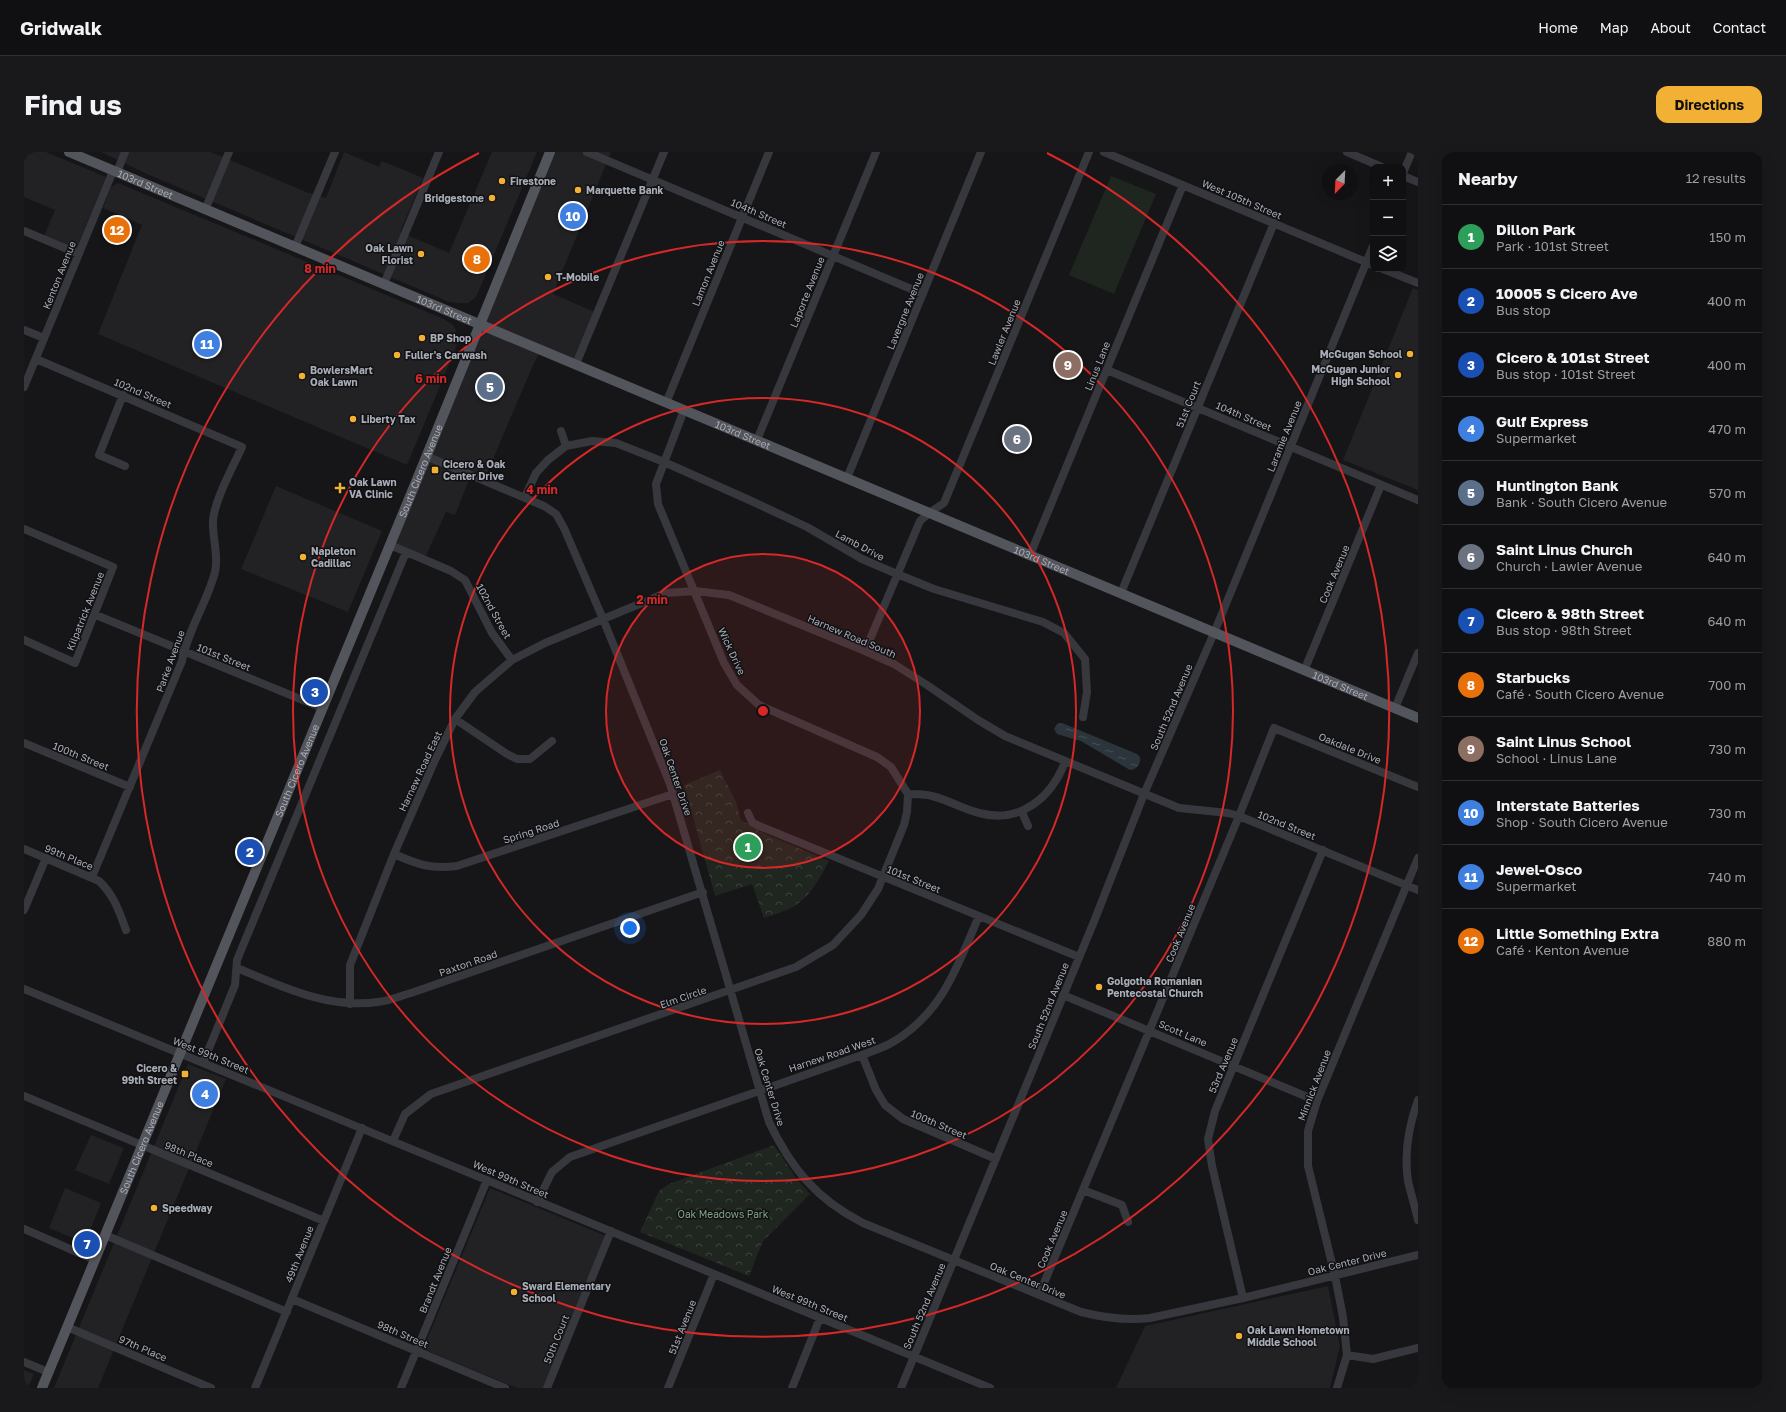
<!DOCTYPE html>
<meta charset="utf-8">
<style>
:root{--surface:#101012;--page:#19191b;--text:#f1f3f6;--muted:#9c9d9f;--line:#303032;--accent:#f2b134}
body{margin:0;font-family:"Golos Text",sans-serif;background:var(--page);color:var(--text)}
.controls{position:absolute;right:12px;top:12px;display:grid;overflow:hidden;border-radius:8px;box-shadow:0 4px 16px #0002}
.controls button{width:36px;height:36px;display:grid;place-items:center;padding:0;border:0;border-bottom:1px solid var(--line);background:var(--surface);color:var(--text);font:20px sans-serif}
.compass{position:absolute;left:1298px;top:12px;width:36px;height:36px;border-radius:50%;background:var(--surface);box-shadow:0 4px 16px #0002;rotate:204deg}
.you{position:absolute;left:606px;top:776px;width:14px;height:14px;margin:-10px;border:3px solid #fff;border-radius:50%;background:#1a73e8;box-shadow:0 0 0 6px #1a73e833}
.badge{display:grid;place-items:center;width:26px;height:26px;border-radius:50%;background:var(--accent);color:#fff;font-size:13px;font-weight:700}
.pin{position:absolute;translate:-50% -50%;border:2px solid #fff;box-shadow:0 1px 4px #0006}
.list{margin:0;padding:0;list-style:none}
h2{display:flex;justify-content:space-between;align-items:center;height:52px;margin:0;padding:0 16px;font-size:17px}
h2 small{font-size:13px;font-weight:400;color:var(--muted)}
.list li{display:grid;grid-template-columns:26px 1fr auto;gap:12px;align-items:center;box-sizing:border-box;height:64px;padding:0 16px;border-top:1px solid var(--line)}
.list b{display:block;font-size:15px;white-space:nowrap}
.list p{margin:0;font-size:13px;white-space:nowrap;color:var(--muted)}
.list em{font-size:13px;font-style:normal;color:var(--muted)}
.icon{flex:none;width:22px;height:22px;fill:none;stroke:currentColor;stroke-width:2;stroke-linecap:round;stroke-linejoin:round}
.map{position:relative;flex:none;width:1394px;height:1236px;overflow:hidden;border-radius:12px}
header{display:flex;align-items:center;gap:24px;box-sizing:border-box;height:56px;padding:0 20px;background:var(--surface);border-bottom:1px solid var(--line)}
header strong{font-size:19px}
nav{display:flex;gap:22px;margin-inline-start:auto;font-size:14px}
.intro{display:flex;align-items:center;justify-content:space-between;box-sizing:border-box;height:96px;padding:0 24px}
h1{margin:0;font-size:28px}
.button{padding:10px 18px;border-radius:12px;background:var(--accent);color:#111;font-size:14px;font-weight:700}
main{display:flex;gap:24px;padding:0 24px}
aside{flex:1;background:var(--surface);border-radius:12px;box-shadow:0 4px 16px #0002}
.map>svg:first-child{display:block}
</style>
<header>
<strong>Gridwalk</strong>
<nav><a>Home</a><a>Map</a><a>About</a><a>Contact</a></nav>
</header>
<div class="intro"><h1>Find us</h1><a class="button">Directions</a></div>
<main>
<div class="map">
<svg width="1394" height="1236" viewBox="0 0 1394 1236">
<defs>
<pattern id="park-crowns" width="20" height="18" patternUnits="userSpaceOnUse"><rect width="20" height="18" fill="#1e261f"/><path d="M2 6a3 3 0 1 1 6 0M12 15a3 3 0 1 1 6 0" fill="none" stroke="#3c433d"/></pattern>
<pattern id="water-ripples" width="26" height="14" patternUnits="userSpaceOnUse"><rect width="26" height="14" fill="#2c353c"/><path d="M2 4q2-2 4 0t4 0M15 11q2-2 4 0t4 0" fill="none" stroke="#485056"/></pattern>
</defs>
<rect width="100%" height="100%" fill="#161618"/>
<!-- built -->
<path fill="#222225" d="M0 0H22L82 25 52 97 20 84 31 58 0 45Z
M77 0H187L282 40 302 46 320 0 355 15 358 9 399 26 376 80 425 101 468 0H513L456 136 452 145 444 151H436L425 150 317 104 123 22Z
M526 0H587L529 142 573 161 552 212 517 198 510 211 460 328 447 323 431 363 422 360 400 408 366 393Z
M94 31 420 167 428 172 432 178 433 193 383 313 74 182 118 73 79 56 87 35Z
M1389 136 1394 138V338L1319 308Z
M252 334 358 379 324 460 217 417Z
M164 912 202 927 74 1236H30Z
M67 983 100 996 85 1032 51 1018Z
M41 1036 77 1051 61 1091 25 1076Z
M466 1036 582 1084 519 1236H493L399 1197Z
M1304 1134 1316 1194 1306 1236H1092L1121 1174Z
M0 1218 10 1222 4 1236H0Z"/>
<!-- park -->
<path fill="url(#park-crowns)" d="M696 618 712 650 717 668 737 680 805 709C796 726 785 747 767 756 759 760 749 763 740 766L728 732 691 744 660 633Z
M750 993 772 1026 786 1042 739 1089 725 1124 616 1080 635 1039 645 1032Z"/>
<!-- garden -->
<path fill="#1e261f" d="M1087 24 1132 42 1090 142 1045 123Z"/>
<!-- water -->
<path fill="url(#water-ripples)" d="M1038 571 1113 602 1116 605C1117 611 1113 618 1106 618L1057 589 1033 582 1030 577 1033 572Z"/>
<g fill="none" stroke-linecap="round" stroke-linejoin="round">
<!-- minor -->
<path stroke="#37383d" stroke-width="8" d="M563 0 899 142
M1080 0 1349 113
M1323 0 1358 15
M93 20 101 0
M1379 21 1388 0
M1379 24 1394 30
M181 58 205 0
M0 79 55 102
M271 95 311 0
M1359 117 1394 131
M360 132 415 0
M0 178 20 186
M12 207 218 295C209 315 191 347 189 368 188 385 195 404 191 420 183 451 164 477 158 509L68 725
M552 212 640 0
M1083 218 1394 348
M0 235 89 19
M99 243 75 303 101 314
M642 251 745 0
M660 258 632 332 634 352 700 511 713 533 735 553 853 605 867 615 884 642C892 642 901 642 908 644 924 648 939 657 955 661 996 672 1027 646 1041 610
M537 279 542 294
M733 288 852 0
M402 304 520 354 532 362 540 376 579 467 646 632 745 970C767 1016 792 1047 839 1071L1057 1160C1081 1166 1102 1169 1126 1166L1219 1146 1394 1103
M823 326 957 0
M501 345 512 321 524 308 542 294 568 289 592 291 640 310 723 347 783 375 838 407 873 422 910 437 1019 470 1040 481 1061 507 1063 540 1059 565
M0 377 89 415 51 511 0 488
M366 393 427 419 441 428 468 481 488 508
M1006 403 1159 33
M1097 441 1250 71
M72 463 298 556
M841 499 896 369 905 361 920 351 1065 0
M1280 519 1357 333
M1371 556 1394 501
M431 567 483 602 493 607H506L528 589
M0 591 106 635
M998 660 1004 674
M724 661 728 670 733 673 1055 805
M0 697 75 729C90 743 95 759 102 778
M370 702C395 713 406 717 433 714L649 642
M0 758 22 706
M213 816C259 835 303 857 354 850 365 849 376 844 387 841L679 740
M0 837 966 1236
M1039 843 1293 949
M326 852V813L370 702 411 608 431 567 451 540 488 508 521 491 642 441 671 439 705 443 841 499 870 512 903 533 954 568 981 584 1155 656 1204 661 1215 664 1394 738
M838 903 852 938 861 953 879 967 972 1007
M179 911 211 833 213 808 382 400
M0 944 300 1069
M1394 948C1385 973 1380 1002 1384 1029 1387 1042 1391 1055 1394 1068
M369 989 381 962 407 942 772 815 809 793 837 763 854 737 880 673 883 660 884 642
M1059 1038 1098 1053 1104 1070
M513 1050 528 1020 546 1005 838 903C848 899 859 896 869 890 919 860 933 815 955 764
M0 1077 71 1108
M81 1083 263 1160
M1015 1143 1215 664 1250 576 1394 635
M1219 1146 1188 1014 1184 987 1191 959 1299 698
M268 1147 481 1236
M43 1175 187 1236
M1323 1203 1349 1207 1394 1196
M0 1210 24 1220
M231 1236 338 976
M377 1236 463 1028
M523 1236 587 1079
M644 1236 690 1122
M768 1236 796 1166
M877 1236 1071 767 1120 642 1190 481 1349 94
M1313 1236 1323 1203 1319 1165 1311 1124 1284 1014V979L1293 949 1394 706"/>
<!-- major -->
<g stroke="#53555c" stroke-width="10">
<path id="s1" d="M45 0 1394 566"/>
<path id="s2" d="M18 1236 394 325 526 0"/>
</g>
</g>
<!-- distance rings -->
<circle cx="739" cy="559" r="157" fill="#d62828" fill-opacity=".12"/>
<g fill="none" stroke="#d62828" stroke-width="2">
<circle cx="739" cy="559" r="157"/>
<circle cx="739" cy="559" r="313"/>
<circle cx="739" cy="559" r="470"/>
<path d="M1023 1A626 626 0 1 1 455 1"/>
</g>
<!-- markers -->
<g fill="#f2b134" stroke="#111113" stroke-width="1.5">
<circle cx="478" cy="29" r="4"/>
<circle cx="554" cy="38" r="4"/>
<circle cx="468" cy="46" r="4"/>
<circle cx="397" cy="102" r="4"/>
<circle cx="524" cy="125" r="4"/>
<circle cx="398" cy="186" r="4"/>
<circle cx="1386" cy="202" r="4"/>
<circle cx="373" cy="203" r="4"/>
<circle cx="1374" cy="223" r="4"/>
<circle cx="278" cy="224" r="4"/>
<circle cx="329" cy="267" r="4"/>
<rect x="407" y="314" width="8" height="8" rx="2"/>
<path d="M314 330h4v4h4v4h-4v4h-4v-4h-4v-4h4z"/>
<circle cx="279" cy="405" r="4"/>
<circle cx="1075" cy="835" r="4"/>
<rect x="157" y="918" width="8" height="8" rx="2"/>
<circle cx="130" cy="1056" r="4"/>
<circle cx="490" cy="1140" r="4"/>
<circle cx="1215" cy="1184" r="4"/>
</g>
<g text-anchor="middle" stroke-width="3" stroke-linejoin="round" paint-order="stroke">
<!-- poi labels -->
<g font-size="10" font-weight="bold" fill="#a8adb8" stroke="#111113" text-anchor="start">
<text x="486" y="33">Firestone</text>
<text x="562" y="42">Marquette Bank</text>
<text x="460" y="50" text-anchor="end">Bridgestone</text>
<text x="389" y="100" text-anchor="end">Oak Lawn<tspan x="389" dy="12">Florist</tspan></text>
<text x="532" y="129">T-Mobile</text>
<text x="406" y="190">BP Shop</text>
<text x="1378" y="206" text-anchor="end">McGugan School</text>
<text x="381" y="207">Fuller's Carwash</text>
<text x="1366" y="221" text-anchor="end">McGugan Junior<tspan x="1366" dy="12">High School</tspan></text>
<text x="286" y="222">BowlersMart<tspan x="286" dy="12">Oak Lawn</tspan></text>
<text x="337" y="271">Liberty Tax</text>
<text x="419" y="316">Cicero &amp; Oak<tspan x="419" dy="12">Center Drive</tspan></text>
<text x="325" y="334">Oak Lawn<tspan x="325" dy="12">VA Clinic</tspan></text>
<text x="287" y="403">Napleton<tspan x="287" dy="12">Cadillac</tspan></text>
<text x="1083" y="833">Golgotha Romanian<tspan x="1083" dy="12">Pentecostal Church</tspan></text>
<text x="153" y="920" text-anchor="end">Cicero &amp;<tspan x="153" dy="12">99th Street</tspan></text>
<text x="138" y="1060">Speedway</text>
<text x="498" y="1138">Sward Elementary<tspan x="498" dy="12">School</tspan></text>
<text x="1223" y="1182">Oak Lawn Hometown<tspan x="1223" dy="12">Middle School</tspan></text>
</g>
<!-- street labels -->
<g font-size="10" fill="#a8adb8" stroke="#111113">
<text dy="4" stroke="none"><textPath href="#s1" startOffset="83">103rd Street</textPath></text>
<text transform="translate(1218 47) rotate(23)" y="4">West 105th Street</text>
<text transform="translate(735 61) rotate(23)" y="4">104th Street</text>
<text transform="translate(684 121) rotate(-68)" y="4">Lamon Avenue</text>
<text transform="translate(35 123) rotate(-68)" y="4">Kenton Avenue</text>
<text transform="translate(783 140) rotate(-68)" y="4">Laporte Avenue</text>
<text dy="4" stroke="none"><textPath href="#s1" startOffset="407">103rd Street</textPath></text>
<text transform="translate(881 159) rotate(-68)" y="4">Lavergne Avenue</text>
<text transform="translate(980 180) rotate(-68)" y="4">Lawler Avenue</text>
<text transform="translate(1073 214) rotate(-68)" y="4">Linus Lane</text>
<text transform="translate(119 241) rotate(23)" y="4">102nd Street</text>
<text transform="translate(1164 252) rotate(-68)" y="4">51st Court</text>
<text transform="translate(1220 264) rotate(23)" y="4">104th Street</text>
<text dy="4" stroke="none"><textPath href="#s1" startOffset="731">103rd Street</textPath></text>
<text transform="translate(1260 284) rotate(-68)" y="4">Laramie Avenue</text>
<text dy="4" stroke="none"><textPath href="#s2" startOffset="992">South Cicero Avenue</textPath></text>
<text transform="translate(836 393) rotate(28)" y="4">Lamb Drive</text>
<text dy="4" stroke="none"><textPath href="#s1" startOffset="1055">103rd Street</textPath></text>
<text transform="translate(1310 422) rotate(-67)" y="4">Cook Avenue</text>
<text transform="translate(61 459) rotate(-68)" y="4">Kilpatrick Avenue</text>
<text transform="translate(470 459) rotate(61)" y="4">102nd Street</text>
<text transform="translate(828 484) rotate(23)" y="4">Harnew Road South</text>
<text transform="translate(708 499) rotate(65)" y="4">Wick Drive</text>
<text transform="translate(200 505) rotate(22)" y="4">101st Street</text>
<text transform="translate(146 509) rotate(-70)" y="4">Parke Avenue</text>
<text dy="4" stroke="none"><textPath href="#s1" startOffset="1379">103rd Street</textPath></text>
<text transform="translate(1147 555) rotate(-67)" y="4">South 52nd Avenue</text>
<text transform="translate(1326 596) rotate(22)" y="4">Oakdale Drive</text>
<text transform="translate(57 604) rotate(22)" y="4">100th Street</text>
<text dy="4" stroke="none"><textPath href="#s2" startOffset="668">South Cicero Avenue</textPath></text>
<text transform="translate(396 619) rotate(-65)" y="4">Harnew Road East</text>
<text transform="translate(652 625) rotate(71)" y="4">Oak Center Drive</text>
<text transform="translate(1263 673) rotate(22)" y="4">102nd Street</text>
<text transform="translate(507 679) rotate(-18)" y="4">Spring Road</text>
<text transform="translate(45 705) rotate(22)" y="4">99th Place</text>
<text transform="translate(890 727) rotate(22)" y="4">101st Street</text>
<text transform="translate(1156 781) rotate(-68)" y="4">Cook Avenue</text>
<text transform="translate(444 811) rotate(-19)" y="4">Paxton Road</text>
<text transform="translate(659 845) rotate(-19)" y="4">Elm Circle</text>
<text transform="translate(1024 854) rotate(-68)" y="4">South 52nd Avenue</text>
<text transform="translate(1159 881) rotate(23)" y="4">Scott Lane</text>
<text transform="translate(808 902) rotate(-19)" y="4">Harnew Road West</text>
<text transform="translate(187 903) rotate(22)" y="4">West 99th Street</text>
<text transform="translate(1199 913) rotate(-67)" y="4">53rd Avenue</text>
<text transform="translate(1290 933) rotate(-69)" y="4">Minnick Avenue</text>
<text transform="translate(746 935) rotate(73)" y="4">Oak Center Drive</text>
<text transform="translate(915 972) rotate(23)" y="4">100th Street</text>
<text dy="4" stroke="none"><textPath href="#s2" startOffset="260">South Cicero Avenue</textPath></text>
<text transform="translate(165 1002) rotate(22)" y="4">98th Place</text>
<text transform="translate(487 1027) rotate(23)" y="4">West 99th Street</text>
<text transform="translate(1028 1087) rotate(-67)" y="4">Cook Avenue</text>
<text transform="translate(275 1102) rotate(-68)" y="4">49th Avenue</text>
<text transform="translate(1323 1110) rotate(-14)" y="4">Oak Center Drive</text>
<text transform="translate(411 1128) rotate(-68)" y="4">Brandt Avenue</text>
<text transform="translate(1004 1128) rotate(22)" y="4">Oak Center Drive</text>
<text transform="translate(786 1151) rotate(22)" y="4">West 99th Street</text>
<text transform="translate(900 1154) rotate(-67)" y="4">South 52nd Avenue</text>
<text transform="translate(658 1175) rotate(-68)" y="4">51st Avenue</text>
<text transform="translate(379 1182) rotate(23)" y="4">98th Street</text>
<text transform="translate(532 1187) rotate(-68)" y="4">50th Court</text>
<text transform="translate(119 1196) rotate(23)" y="4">97th Place</text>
</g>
<!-- park labels -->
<g font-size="10" fill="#7fa381" stroke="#111113">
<text x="699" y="1066">Oak Meadows Park</text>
</g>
</g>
<circle cx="739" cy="559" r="6" fill="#d62828" stroke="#111113" stroke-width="2"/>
<g font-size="12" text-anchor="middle" font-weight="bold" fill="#d62828" stroke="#111113" stroke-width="3" stroke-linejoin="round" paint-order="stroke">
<text x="296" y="121">8 min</text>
<text x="407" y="231">6 min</text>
<text x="518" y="342">4 min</text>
<text x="628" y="452">2 min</text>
</g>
</svg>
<div class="controls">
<button>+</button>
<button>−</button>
<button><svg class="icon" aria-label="layers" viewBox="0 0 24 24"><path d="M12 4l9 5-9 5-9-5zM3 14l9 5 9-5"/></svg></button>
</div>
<svg class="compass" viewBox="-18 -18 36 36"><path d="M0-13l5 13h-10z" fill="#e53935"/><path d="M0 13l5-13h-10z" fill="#9c9d9f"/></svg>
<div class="you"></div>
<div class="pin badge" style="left:724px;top:695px;background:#2e9e5b">1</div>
<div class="pin badge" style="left:226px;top:700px;background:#1a4fb4">2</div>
<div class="pin badge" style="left:291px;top:540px;background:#1a4fb4">3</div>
<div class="pin badge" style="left:181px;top:942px;background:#3f7fe0">4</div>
<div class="pin badge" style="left:466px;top:235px;background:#5c6f8a">5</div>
<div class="pin badge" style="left:993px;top:287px;background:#6b7280">6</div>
<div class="pin badge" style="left:63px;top:1092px;background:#1a4fb4">7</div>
<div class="pin badge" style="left:453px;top:107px;background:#e8710a">8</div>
<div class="pin badge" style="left:1044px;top:213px;background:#8d6e63">9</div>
<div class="pin badge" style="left:549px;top:64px;background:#3f7fe0">10</div>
<div class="pin badge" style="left:183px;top:192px;background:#3f7fe0">11</div>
<div class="pin badge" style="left:93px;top:78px;background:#e8710a">12</div>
</div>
<aside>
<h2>Nearby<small>12 results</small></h2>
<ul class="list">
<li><span class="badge" style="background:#2e9e5b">1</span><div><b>Dillon Park</b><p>Park · 101st Street</p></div><em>150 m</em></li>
<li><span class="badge" style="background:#1a4fb4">2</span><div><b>10005 S Cicero Ave</b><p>Bus stop</p></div><em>400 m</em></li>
<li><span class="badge" style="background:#1a4fb4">3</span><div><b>Cicero &amp; 101st Street</b><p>Bus stop · 101st Street</p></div><em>400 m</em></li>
<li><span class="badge" style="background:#3f7fe0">4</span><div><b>Gulf Express</b><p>Supermarket</p></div><em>470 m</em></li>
<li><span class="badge" style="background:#5c6f8a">5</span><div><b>Huntington Bank</b><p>Bank · South Cicero Avenue</p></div><em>570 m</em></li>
<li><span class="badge" style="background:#6b7280">6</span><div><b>Saint Linus Church</b><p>Church · Lawler Avenue</p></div><em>640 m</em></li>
<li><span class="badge" style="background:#1a4fb4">7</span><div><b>Cicero &amp; 98th Street</b><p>Bus stop · 98th Street</p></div><em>640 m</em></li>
<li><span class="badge" style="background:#e8710a">8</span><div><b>Starbucks</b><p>Café · South Cicero Avenue</p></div><em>700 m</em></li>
<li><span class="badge" style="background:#8d6e63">9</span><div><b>Saint Linus School</b><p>School · Linus Lane</p></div><em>730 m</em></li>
<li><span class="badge" style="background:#3f7fe0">10</span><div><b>Interstate Batteries</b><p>Shop · South Cicero Avenue</p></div><em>730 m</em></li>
<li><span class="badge" style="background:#3f7fe0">11</span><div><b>Jewel-Osco</b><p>Supermarket</p></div><em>740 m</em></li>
<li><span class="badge" style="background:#e8710a">12</span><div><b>Little Something Extra</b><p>Café · Kenton Avenue</p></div><em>880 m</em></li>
</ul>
</aside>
</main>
